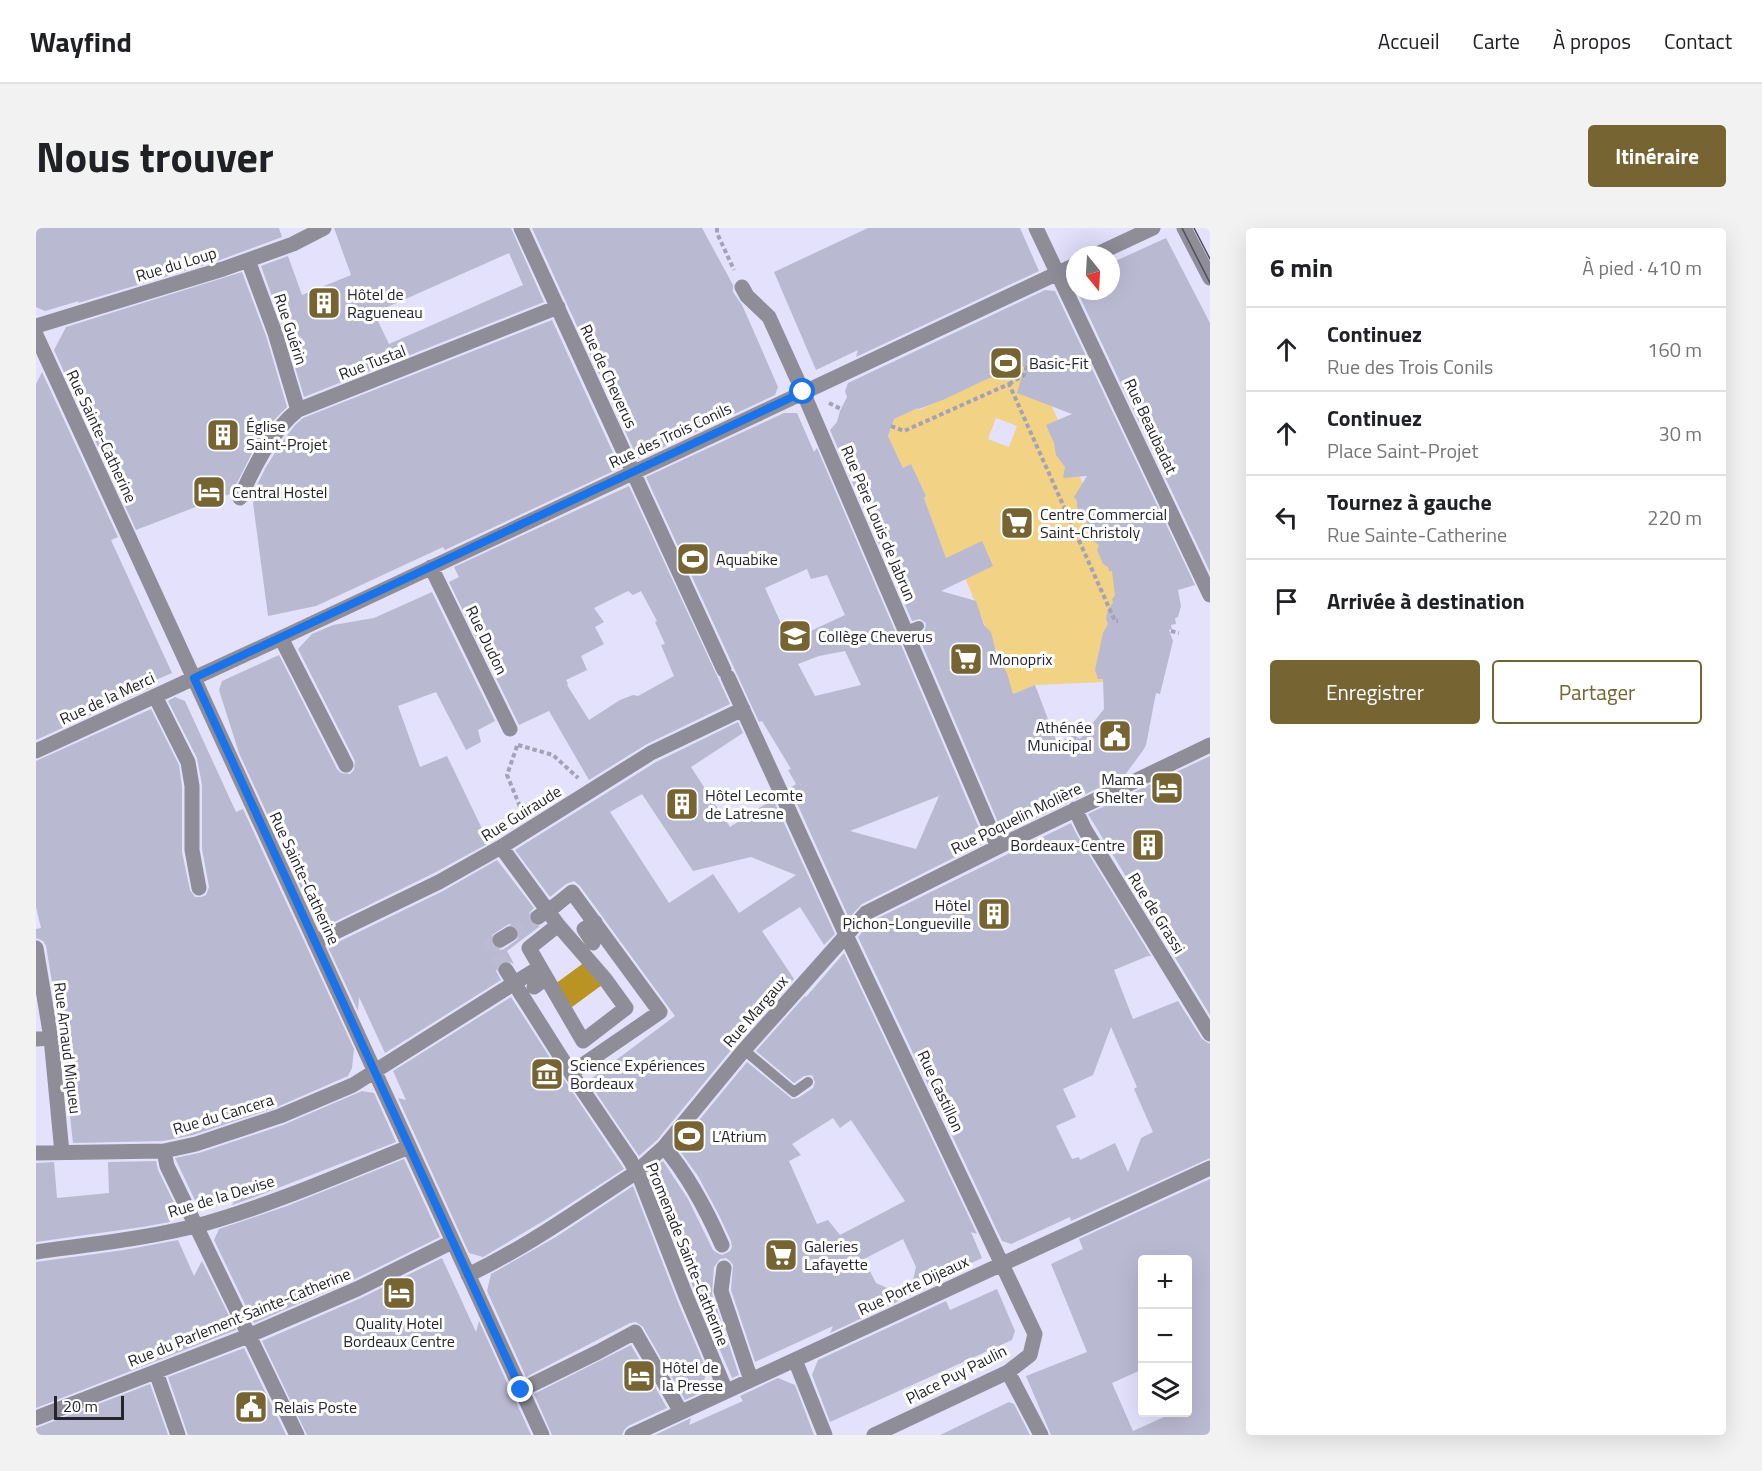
<!DOCTYPE html>
<html lang="fr">
<meta charset="utf-8">
<style>
:root{--surface:#fff;--page:#f2f2f2;--text:#202124;--muted:#757577;--line:#e0e0e0;--accent:#776433}
body{margin:0;font-family:"Titillium Web",sans-serif;background:var(--page);color:var(--text)}
.controls{position:absolute;right:18px;bottom:18px;display:grid;overflow:hidden;border-radius:6px;box-shadow:0 6px 24px #0002}
.controls button{width:54px;height:54px;display:grid;place-items:center;padding:0;border:0;border-bottom:2px solid var(--line);background:var(--surface);color:var(--text);font:30px sans-serif}
.compass{position:absolute;left:1030px;top:18px;width:54px;height:54px;border-radius:50%;background:var(--surface);box-shadow:0 6px 24px #0002;rotate:162deg}
.scale{position:absolute;left:18px;bottom:15px;width:70px;box-sizing:border-box;padding-left:6px;border:3px solid #26252f;border-top:0;font-size:16px;line-height:21px;white-space:nowrap;color:#26252f;-webkit-text-stroke:4px #fff;paint-order:stroke}
.stop{position:absolute;width:18px;height:18px;margin:-14px;border:4px solid #1a73e8;border-radius:50%;background:#fff}
.stop.end{background:#1a73e8;border-color:#fff;box-shadow:0 2px 6px #0008}
.list{margin:0;padding:0;list-style:none}
h2{display:flex;justify-content:space-between;align-items:center;height:78px;margin:0;padding:0 24px;font-size:26px}
h2 small{font-size:20px;font-weight:400;color:var(--muted)}
.list li{display:grid;grid-template-columns:39px 1fr auto;gap:18px;align-items:center;box-sizing:border-box;height:84px;padding:0 24px;border-top:2px solid var(--line)}
.list b{display:block;font-size:22px;white-space:nowrap}
.list p{margin:0;font-size:20px;white-space:nowrap;color:var(--muted)}
.list em{font-size:20px;font-style:normal;color:var(--muted)}
.actions{display:flex;gap:12px;padding:18px 24px}
.actions a{flex:1;padding:14px 0;border:2px solid var(--accent);border-radius:6px;text-align:center;font-size:21px;color:var(--accent)}
.actions .main{background:var(--accent);color:#fff}
.icon{flex:none;width:33px;height:33px;fill:none;stroke:currentColor;stroke-width:2;stroke-linecap:round;stroke-linejoin:round}
.map{position:relative;flex:none;width:1174px;height:1207px;overflow:hidden;border-radius:6px}
header{display:flex;align-items:center;gap:36px;box-sizing:border-box;height:84px;padding:0 30px;background:var(--surface);border-bottom:2px solid var(--line)}
header strong{font-size:28px}
nav{display:flex;gap:33px;margin-inline-start:auto;font-size:21px}
.intro{display:flex;align-items:center;justify-content:space-between;box-sizing:border-box;height:144px;padding:0 36px}
h1{margin:0;font-size:42px}
.button{padding:15px 27px;border-radius:6px;background:var(--accent);color:#fff;font-size:21px;font-weight:700}
main{display:flex;gap:36px;padding:0 36px}
aside{flex:1;background:var(--surface);border-radius:6px;box-shadow:0 6px 24px #0002}
.map>svg:first-child{display:block}
</style>
<header>
<strong>Wayfind</strong>
<nav><a>Accueil</a><a>Carte</a><a>À propos</a><a>Contact</a></nav>
</header>
<div class="intro"><h1>Nous trouver</h1><a class="button">Itinéraire</a></div>
<main>
<div class="map">
<svg width="1174" height="1207" viewBox="0 0 1174 1207">
<rect width="100%" height="100%" fill="#e3e1fc"/>
<!-- green -->
<path fill="#f2d285" fill-rule="evenodd" d="M977 136 1006 137 1012 170 1022 192 1020 194 1084 341 1068 454 999 457 975 467 961 422 959 421 929 350 918 352 888 270 890 268 875 237 867 240 852 208 858 191 882 180 884 182ZM960 190 981 198 973 219 952 211Z"/>
<!-- water -->
<path fill="#ba9423" d="M549 734 566 757 536 779 519 756Z"/>
<!-- building -->
<path fill="#bab9d2" fill-rule="evenodd" d="M0 0H243L246 9 184 32 42 75 43 73 9 83 0 79Z
M298 0H475L508 74 268 169 248 102 225 38 252 28 266 67 315 47ZM473 25 487 57 353 116 338 85Z
M496 0H666L697 57V64L706 77 715 97 742 159 739 167 602 231Z
M832 0H984L1003 43 820 129 822 122 780 142 738 44Z
M1130 10 1174 95V344L1041 63H1075V35Z
M206 44 230 108 251 179 236 194 220 217 196 265 100 302 18 122 30 99Z
M1009 62 1019 63 1159 357 1142 362 1145 378 1142 389 1139 390 1140 396 1135 397 1136 401 1133 402 1137 413 1124 466 1120 465 1110 517 1108 521 1089 547 967 606 882 407 889 402 890 395 884 391 876 393 794 202 801 194 804 183 811 169 809 163 812 155ZM989 138 981 165 1036 186 1010 197 1018 215 1020 227 1029 239 1027 250 1051 248 1038 269 1041 273V279L1047 293 1051 294V301L1056 312 1063 317 1061 322 1067 336 1072 339 1073 343H1076L1079 367 1076 371 1077 375 1072 381 1070 391 1072 396 1067 405 1059 442 1062 451H1067L1068 481 1044 511 1038 507 1021 515 999 457 977 466 971 445 960 424 955 404 948 397 940 373 905 363 957 338 946 313 910 330 888 270 890 268 875 236 867 240 852 208 858 191 882 180 883 181 909 171 951 151Z
M516 92 584 240 409 322 407 319 280 378 232 388 217 275 221 257 230 239 244 217 259 197 267 190Z
M6 144 82 309 75 312 136 445 108 457 114 460 0 512V156Z
M748 185H761L778 224 781 220 949 614 826 676 813 690 754 560 760 556 752 542 755 541 726 493 723 494 610 249ZM771 341 775 351 791 347 809 387 753 413 729 360ZM809 423 825 457 779 468 762 436 783 428ZM903 568 880 621 814 603Z
M593 258 694 476 611 516 553 552 513 483 483 497 413 354 423 349 418 339ZM592 363 597 367 605 363 621 393 619 394 629 416 625 417 638 448 602 468 597 467 584 472 553 492 531 457 532 456 530 452 551 442 545 428 568 416 559 399 568 394 558 380Z
M396 364 459 493 442 502 445 514 430 522 400 464 362 478 384 539 411 528 453 615 398 645 284 701 203 525 183 462 186 453 243 427 301 541 305 545 314 546 318 542 319 533 262 421 276 406 297 397 338 390Z
M139 469 149 473 200 584 207 581 318 821 316 840 312 848 241 879 157 907 127 913 37 915 25 808 10 718 7 713 0 710V701L5 700 0 679V533L115 481 143 537 146 559V624L154 662 159 669H165L170 667 173 659 166 621V557L161 530 132 473Z
M702 494 707 505 655 539 694 599 737 571 799 706 788 717 764 679 726 703 758 751 700 816 621 912 603 928 552 853 639 788 544 658 538 653 530 656 514 669 479 622 620 534ZM606 566 657 643 715 629 760 647 703 685 677 646 633 675 574 584Z
M1174 528V787L1052 586Z
M1035 595 1041 607 1115 728H1112L1078 742 1097 791 1142 773 1166 811 1174 816V930L1035 993 1034 989 975 1016 966 1013 822 709 836 693ZM1075 799 1101 859 1098 861 1117 904 1105 910 1092 944 1079 915 1044 932 1043 929 1036 931 1020 898 1040 889 1027 861 1057 847Z
M461 632 498 680 493 685 494 694 498 698H504L471 723 478 736 469 732 462 737 460 743 465 752 349 825 323 769 322 783 292 719 407 663ZM473 696 478 697 483 702 484 706 482 711 468 721 464 722 459 720 454 713 456 707Z
M808 725 941 1006 935 1004 946 1030 900 1052 901 1055 873 1068 880 1039 867 1011 828 1031 840 1055 871 1069 794 1105 797 1098 719 1134 695 1062 697 1037 694 1033 690 1030 684 1031 678 1039 676 1066 703 1147 696 1150 659 1064 613 945 627 933 652 971 677 1022 681 1025 686 1027 694 1023 696 1019 695 1013 683 987 662 948 641 919 711 834 756 871 762 870 777 860 779 854 776 847 768 848 758 855 720 823 769 768 770 769ZM797 890 804 900 815 892 869 973 804 1007 792 992 781 996 753 933 765 927 756 916Z
M475 769 527 850 588 941 509 992 447 1029 433 1025 362 870 370 872 357 843Z
M326 863 338 865 360 914 219 969 196 977 198 973 164 983 139 930 163 925 247 897Z
M368 931 404 1009 317 1052 218 1095 178 1012 183 1001 251 978Z
M120 933 122 942 145 989 133 992 134 994 106 999 0 1014V935L18 934 21 970 73 965 72 934Z
M1174 951V1207H1015L990 1148 1051 1124 1015 1036 1047 1021 1043 1011ZM1107 1032H1152V1185H1137L1097 1203 1076 1155 1107 1141Z
M597 958 641 1072 671 1143 664 1165 649 1172 607 1099 600 1094 594 1095 490 1149 451 1063 455 1046 520 1009Z
M142 1012 158 1048 166 1033 200 1102 0 1180V1034L88 1022Z
M406 1030 440 1104 443 1093 495 1207H271L226 1113 325 1070Z
M961 1061 979 1103 976 1112 794 1194 776 1147 782 1132 910 1073 914 1082Z
M595 1117 631 1180 592 1198 588 1202 586 1207H516L498 1166Z
M208 1120 250 1207H152L132 1149Z
M742 1150 759 1157 778 1207H619L655 1190 653 1197 707 1173 704 1168Z
M114 1156 132 1207H0V1200Z
M973 1174 978 1176 994 1207H904Z"/>
<g fill="none" stroke-linecap="round" stroke-linejoin="round">
<!-- street-tunnel -->
<path stroke="#bdbbd3" stroke-width="15" stroke-dasharray="15 8" stroke-linecap="butt" d="M474 706 502 689
M464 712 454 718 470 742"/>
<!-- path -->
<path stroke="#a4a2b8" stroke-width="4" stroke-dasharray="4.5 3" stroke-linecap="butt" d="M681 0V5L698 42
M973 156 988 147 993 132
M793 175 805 181
M855 198 868 203 973 156 1079 393H1082
M1135 403 1143 405
M482 517 517 527 542 550
M481 518 471 547 485 581V584"/>
<!-- lane -->
<path stroke="#8e8d98" stroke-width="10" d="M870 403 883 398
M708 822 758 864 772 854"/>
<!-- street -->
<path stroke="#8e8d98" stroke-width="15" d="M485 0 688 442
M1000 0 1174 367
M1148 0 1174 50
M1059 27 1117 0
M212 32 239 105 262 182
M706 59 711 68 733 89 767 164 962 619
M0 98 187 41 257 16 288 0
M0 107 506 1207
M204 270C217 241 236 202 262 182L522 79
M395 339 474 501
M245 410 310 537
M692 449 810 707 999 1106 994 1127 972 1144 838 1207
M119 468 152 534 156 558V622L163 660
M0 523 245 410 1039 37
M1039 581 1049 602 1174 806
M465 619 522 697 569 751 590 780 547 813 493 720 522 697
M520 677 536 664 624 784 535 845
M464 712 474 706
M279 714 403 654 465 619 615 525 707 481
M557 715 548 701 559 694
M0 720 15 810 26 925
M498 759 510 750
M485 766 535 845 594 932
M0 811 15 810
M628 919C653 948 671 983 686 1017
M128 923 131 938 261 1207
M0 925 128 923 160 916 244 888 317 857 504 739
M608 937 628 919 708 822 830 685 976 612 1174 517
M604 950 650 1068 690 1163
M0 1024C57 1016 116 1010 171 995 240 975 306 946 373 919
M688 1040 685 1063 715 1152
M432 1047C489 1020 541 983 593 949
M759 1132 789 1207
M120 1144 142 1207
M972 1144 1005 1207
M485 1162 562 1124 599 1104 645 1184
M0 1190 212 1108 321 1061 416 1014
M596 1207 1174 940"/>
<!-- tram -->
<path stroke="#4f4e5b" stroke-width="1.5" d="M1146 0 1174 55
M1158 0 1174 31"/>
<!-- street-bridge -->
<path stroke="#8e8d98" stroke-width="15" d="M502 689 520 677
M470 742 485 766
M594 932 604 950"/>
</g>
<g fill="none" stroke-linecap="round" stroke-linejoin="round">
<!-- route -->
<path stroke="#1a73e8" stroke-width="8" d="M485 1162 158 450 767 164"/>
</g>
<!-- icons -->
<defs>
<g id="building-square" transform="scale(1.725)"><rect x="-9" y="-9" width="18" height="18" rx="4" fill="#776433" stroke="#fff"/><path d="M-4-6H4V6H1V3H-1V6H-4ZM-2.5-4.3h1.7v1.8h-1.7ZM.8-4.3h1.7v1.8H.8ZM-2.5-1h1.7V.8h-1.7ZM.8-1h1.7V.8H.8Z" fill="#fff"/></g>
<g id="stadium-square" transform="scale(1.725)"><rect x="-9" y="-9" width="18" height="18" rx="4" fill="#776433" stroke="#fff"/><path d="M0-5a6.5 5 0 1 0 0 10a6.5 5 0 1 0 0-10ZM-3.5-1.8h7v3.6h-7Z" fill="#fff"/></g>
<g id="hotel-square" transform="scale(1.725)"><rect x="-9" y="-9" width="18" height="18" rx="4" fill="#776433" stroke="#fff"/><path d="M-6-4.5h1.5V1H6V5H4.5V3h-9V5H-6ZM-4 0a1.8 1.8 0 1 1 3.6 0ZM.5 0V-2.5h3Q6-2.5 6 0Z" fill="#fff"/></g>
<g id="supermarket-square" transform="scale(1.725)"><rect x="-9" y="-9" width="18" height="18" rx="4" fill="#776433" stroke="#fff"/><path d="M-6-5.5h2.5l.6 2H6L4.5 2H-2.5L-4.4-4H-6ZM-1.5 3.2a1.3 1.3 0 1 0 .1 0ZM3 3.2a1.3 1.3 0 1 0 .1 0Z" fill="#fff"/></g>
<g id="school-square" transform="scale(1.725)"><rect x="-9" y="-9" width="18" height="18" rx="4" fill="#776433" stroke="#fff"/><path d="M0-5L7-2L0 1L-7-2ZM-4 1L0 2.5L4 1V4Q0 6-4 4Z" fill="#fff"/></g>
<g id="civic-square" transform="scale(1.725)"><rect x="-9" y="-9" width="18" height="18" rx="4" fill="#776433" stroke="#fff"/><path d="M-.6-6.5H3V-4.5H.6V-3L4-1V1h2V6H-6V1h2V-1L-.6-3ZM-1.2 2.5V6h2.4V2.5Z" fill="#fff"/></g>
<g id="museum-square" transform="scale(1.725)"><rect x="-9" y="-9" width="18" height="18" rx="4" fill="#776433" stroke="#fff"/><path d="M0-6L6-3V-2H-6V-3ZM-5-1h2V3h-2ZM-1-1h2V3h-2ZM3-1h2V3H3ZM-6 4H6V6H-6Z" fill="#fff"/></g>
</defs>
<g fill-rule="evenodd">
<use href="#building-square" x="288" y="75"/>
<use href="#stadium-square" x="970" y="135"/>
<use href="#building-square" x="187" y="207"/>
<use href="#hotel-square" x="173" y="264"/>
<use href="#supermarket-square" x="981" y="295"/>
<use href="#stadium-square" x="657" y="331"/>
<use href="#school-square" x="759" y="408"/>
<use href="#supermarket-square" x="930" y="431"/>
<use href="#civic-square" x="1079" y="508"/>
<use href="#hotel-square" x="1131" y="560"/>
<use href="#building-square" x="646" y="576"/>
<use href="#building-square" x="1112" y="617"/>
<use href="#building-square" x="958" y="686"/>
<use href="#museum-square" x="511" y="846"/>
<use href="#stadium-square" x="653" y="908"/>
<use href="#supermarket-square" x="745" y="1027"/>
<use href="#hotel-square" x="363" y="1065"/>
<use href="#hotel-square" x="603" y="1148"/>
<use href="#civic-square" x="215" y="1179"/>
</g>
<g text-anchor="middle" stroke-width="6" stroke-linejoin="round" paint-order="stroke">
<!-- street labels -->
<g font-size="16" fill="#26252f" stroke="#fff">
<text transform="translate(140 36) rotate(-17)" y="6">Rue du Loup</text>
<text transform="translate(255 101) rotate(72)" y="6">Rue Guérin</text>
<text transform="translate(336 134) rotate(-21)" y="6">Rue Tustal</text>
<text transform="translate(573 148) rotate(65)" y="6">Rue de Cheverus</text>
<text transform="translate(1115 198) rotate(65)" y="6">Rue Beaubadat</text>
<text transform="translate(634 207) rotate(-25)" y="6">Rue des Trois Conils</text>
<text transform="translate(66 208) rotate(65)" y="6">Rue Sainte-Catherine</text>
<text transform="translate(843 295) rotate(67)" y="6">Rue Père Louis de Jabrun</text>
<text transform="translate(451 412) rotate(64)" y="6">Rue Dudon</text>
<text transform="translate(71 470) rotate(-25)" y="6">Rue de la Merci</text>
<text transform="translate(485 585) rotate(-32)" y="6">Rue Guiraude</text>
<text transform="translate(980 590) rotate(-26)" y="6">Rue Poquelin Molière</text>
<text transform="translate(269 650) rotate(65)" y="6">Rue Sainte-Catherine</text>
<text transform="translate(1121 685) rotate(58)" y="6">Rue de Grassi</text>
<text transform="translate(719 783) rotate(-49)" y="6">Rue Margaux</text>
<text transform="translate(32 820) rotate(83)" y="6">Rue Arnaud Miqueu</text>
<text transform="translate(905 863) rotate(65)" y="6">Rue Castillon</text>
<text transform="translate(187 886) rotate(-17)" y="6">Rue du Cancera</text>
<text transform="translate(185 968) rotate(-17)" y="6">Rue de la Devise</text>
<text transform="translate(652 1026) rotate(68)" y="6">Promenade Sainte-Catherine</text>
<text transform="translate(877 1057) rotate(-25)" y="6">Rue Porte Dijeaux</text>
<text transform="translate(203 1089) rotate(-22)" y="6">Rue du Parlement Sainte-Catherine</text>
<text transform="translate(920 1146) rotate(-27)" y="6">Place Puy Paulin</text>
</g>
<!-- poi labels -->
<g font-size="16" fill="#26252f" stroke="#fff" text-anchor="start">
<text x="311" y="72">Hôtel de<tspan x="311" dy="18">Ragueneau</tspan></text>
<text x="993" y="141">Basic-Fit</text>
<text x="210" y="204">Église<tspan x="210" dy="18">Saint-Projet</tspan></text>
<text x="196" y="270">Central Hostel</text>
<text x="1004" y="292">Centre Commercial<tspan x="1004" dy="18">Saint-Christoly</tspan></text>
<text x="680" y="337">Aquabike</text>
<text x="782" y="414">Collège Cheverus</text>
<text x="953" y="437">Monoprix</text>
<text x="1056" y="505" text-anchor="end">Athénée<tspan x="1056" dy="18">Municipal</tspan></text>
<text x="1108" y="557" text-anchor="end">Mama<tspan x="1108" dy="18">Shelter</tspan></text>
<text x="669" y="573">Hôtel Lecomte<tspan x="669" dy="18">de Latresne</tspan></text>
<text x="1089" y="623" text-anchor="end">Bordeaux-Centre</text>
<text x="935" y="683" text-anchor="end">Hôtel<tspan x="935" dy="18">Pichon-Longueville</tspan></text>
<text x="534" y="843">Science Expériences<tspan x="534" dy="18">Bordeaux</tspan></text>
<text x="676" y="914">L’Atrium</text>
<text x="768" y="1024">Galeries<tspan x="768" dy="18">Lafayette</tspan></text>
<text x="363" y="1101" text-anchor="middle">Quality Hotel<tspan x="363" dy="18">Bordeaux Centre</tspan></text>
<text x="626" y="1145">Hôtel de<tspan x="626" dy="18">la Presse</tspan></text>
<text x="238" y="1185">Relais Poste</text>
</g>
</g>
</svg>
<div class="controls">
<button>+</button>
<button>−</button>
<button><svg class="icon" aria-label="layers" viewBox="0 0 24 24"><path d="M12 4l9 5-9 5-9-5zM3 14l9 5 9-5"/></svg></button>
</div>
<svg class="compass" viewBox="-18 -18 36 36"><path d="M0-13l5 13h-10z" fill="#e53935"/><path d="M0 13l5-13h-10z" fill="#757577"/></svg>
<div class="scale">20 m</div>
<div class="stop" style="left:767px;top:164px"></div>
<div class="stop end" style="left:485px;top:1162px"></div>
</div>
<aside>
<h2>6 min<small>À pied · 410 m</small></h2>
<ul class="list">
<li><svg class="icon" aria-label="ahead" viewBox="0 0 24 24"><path d="M12 20V5M6 11l6-6 6 6"/></svg><div><b>Continuez</b><p>Rue des Trois Conils</p></div><em>160 m</em></li>
<li><svg class="icon" aria-label="ahead" viewBox="0 0 24 24"><path d="M12 20V5M6 11l6-6 6 6"/></svg><div><b>Continuez</b><p>Place Saint-Projet</p></div><em>30 m</em></li>
<li><svg class="icon" aria-label="left" viewBox="0 0 24 24"><path d="M17 20v-9H6M10 6l-5 5 5 5"/></svg><div><b>Tournez à gauche</b><p>Rue Sainte-Catherine</p></div><em>220 m</em></li>
<li><svg class="icon" aria-label="arrive" viewBox="0 0 24 24"><path d="M6 21V4h12l-3 4 3 4H6"/></svg><div><b>Arrivée à destination</b></div></li>
</ul>
<div class="actions"><a class="main">Enregistrer</a><a>Partager</a></div>
</aside>
</main>
